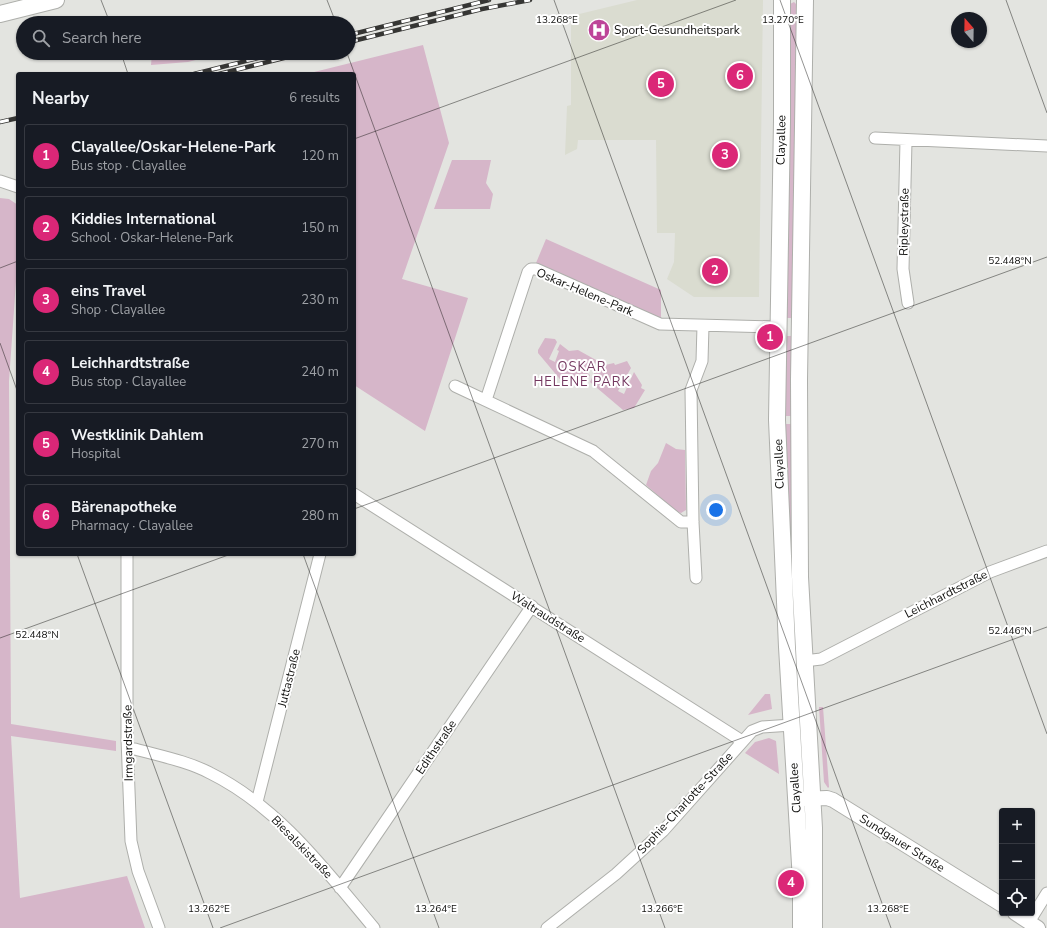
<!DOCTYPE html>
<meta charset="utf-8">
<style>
:root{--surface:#171b24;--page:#20242c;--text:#f1f3f6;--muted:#9ea1a6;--line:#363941;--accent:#db2777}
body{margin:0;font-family:"Nunito Sans",sans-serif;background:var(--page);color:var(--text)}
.controls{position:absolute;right:12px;bottom:12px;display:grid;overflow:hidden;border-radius:4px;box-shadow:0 1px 3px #0004}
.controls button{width:36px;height:36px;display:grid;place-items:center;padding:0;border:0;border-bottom:1px solid var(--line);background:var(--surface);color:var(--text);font:20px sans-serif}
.compass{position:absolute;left:951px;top:12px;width:36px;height:36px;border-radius:50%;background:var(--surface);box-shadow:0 1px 3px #0004;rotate:340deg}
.you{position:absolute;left:716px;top:510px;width:14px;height:14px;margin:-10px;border:3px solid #fff;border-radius:50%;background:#1a73e8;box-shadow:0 0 0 6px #1a73e833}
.badge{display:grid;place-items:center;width:26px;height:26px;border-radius:50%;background:var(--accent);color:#fff;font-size:13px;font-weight:700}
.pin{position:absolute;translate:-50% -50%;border:2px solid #fff;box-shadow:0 1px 4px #0006}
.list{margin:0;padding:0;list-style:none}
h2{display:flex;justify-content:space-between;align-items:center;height:52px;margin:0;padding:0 16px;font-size:17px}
h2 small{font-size:13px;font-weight:400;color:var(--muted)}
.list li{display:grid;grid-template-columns:26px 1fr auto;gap:12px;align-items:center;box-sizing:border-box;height:64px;margin:0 8px 8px;padding:0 8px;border:1px solid var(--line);border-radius:4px}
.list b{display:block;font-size:15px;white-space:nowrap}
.list p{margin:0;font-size:13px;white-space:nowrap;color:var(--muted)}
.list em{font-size:13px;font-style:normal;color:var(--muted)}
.icon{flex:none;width:22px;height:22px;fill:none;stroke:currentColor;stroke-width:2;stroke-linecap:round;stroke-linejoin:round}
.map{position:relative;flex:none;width:1047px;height:928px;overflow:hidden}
.search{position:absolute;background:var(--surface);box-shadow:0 1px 3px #0004;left:16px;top:16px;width:340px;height:44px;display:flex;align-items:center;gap:10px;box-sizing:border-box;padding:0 14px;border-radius:22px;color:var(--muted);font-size:15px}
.panel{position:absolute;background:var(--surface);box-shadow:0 1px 3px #0004;left:16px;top:72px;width:340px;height:484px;border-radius:4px}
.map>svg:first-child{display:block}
</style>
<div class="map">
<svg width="1047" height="928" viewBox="0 0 1047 928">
<rect width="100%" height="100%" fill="#e3e4e0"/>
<!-- built -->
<path fill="#dadcd0" d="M637 0H763L759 297H694L667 279 674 262 675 233H657L656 140H578L577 149 565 155 567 106 571 105V16Z"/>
<!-- green -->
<path fill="#d6b6c9" d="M794 2 798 6 792 318H786L790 4Z
M423 45 449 143 402 279 468 298 425 431 354 385V74H306Z
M152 53H218L219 54 188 62 151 65Z
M452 160H491L486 183 493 194 490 209H434Z
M0 198 9 199 18 205V253L9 381 11 724 116 741V751L11 736 20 898 127 876 145 928H0Z
M546 239 661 290V321L536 263Z
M786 336H793L791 416H786Z
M545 338 555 339 557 342 549 359 555 362 559 351 557 350 560 344 569 351 578 350 605 365 614 363 615 365 627 361 631 368 618 391 624 394 634 372 642 385 641 388 645 390 634 408 623 410 590 382 598 365 593 362 587 373 590 375 587 380 564 384 538 353V350Z
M785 424H791L793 545 802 702H795L788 547Z
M666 443 676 449 685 450 686 510 681 513 676 511 646 485 651 471 658 463Z
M765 694H770L772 709 748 715Z
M819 707H823L829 787 828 788 824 782Z
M769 738 776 741 779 774 745 753 755 742Z"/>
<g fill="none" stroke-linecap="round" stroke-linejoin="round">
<!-- minor casing -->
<g stroke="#aeafab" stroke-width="13">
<path id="minor" d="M875 138 1047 146
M906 141 903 269 908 303
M0 181 18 187
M455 386 593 451 681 522H693
M486 400 528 272 531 269H536L660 324 778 327
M354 494 742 741
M127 554V739L131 841 138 871 159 928
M696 578 693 522 691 390 702 361 703 326
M804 661 821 659 990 572 1047 551
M128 749H135C160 756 187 761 210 773 279 807 326 871 374 928
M257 802 320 554
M340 888 532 606
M1029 922 1047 893
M547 928 616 874 663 831 752 731 762 727 792 725"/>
</g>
<!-- tertiary casing -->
<g stroke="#aeafab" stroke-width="16">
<path id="tertiary" d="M802 799 827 798 833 800 1002 905
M1015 913 1038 928"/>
</g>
<!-- secondary casing -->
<g stroke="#aeafab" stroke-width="18">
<path id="secondary" d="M782 0V121L777 420 787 647 801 881V928
M805 0 799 380 800 577 814 828V928
M0 14 56 0"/>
</g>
<!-- minor -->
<use href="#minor" stroke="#fff" stroke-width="11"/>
<!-- tertiary -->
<use href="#tertiary" stroke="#fff" stroke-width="14"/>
<!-- secondary -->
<use href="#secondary" stroke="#fff" stroke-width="16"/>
<!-- rail casing -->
<g stroke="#363634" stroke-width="4.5">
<path id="rail" d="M349 35 489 0
M349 42 482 9 530 0
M194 74 278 53
M219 74 304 53
M0 122 18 118"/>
</g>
<!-- rail -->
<use href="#rail" stroke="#fff" stroke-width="3" stroke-dasharray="9" stroke-linecap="butt"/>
</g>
<!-- ticks -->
<path fill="none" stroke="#10100e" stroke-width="1" stroke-opacity="0.45" d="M101 0 110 23M327 0 336 23M554 0 891 928M780 0 1047 734M1006 0 1047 113M121 53 128 74M347 53 665 928M354 139 736 0M0 268 18 261M0 343 18 393M354 509 1047 257M77 554 213 928M303 554 439 928M0 638 231 554M220 928 1047 627"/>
<!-- icons -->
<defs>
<g id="hospital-disc" transform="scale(1.15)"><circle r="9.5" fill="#bd4498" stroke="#fff"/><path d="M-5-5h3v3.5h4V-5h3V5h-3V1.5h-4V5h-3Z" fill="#fff"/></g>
</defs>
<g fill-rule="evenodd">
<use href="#hospital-disc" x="599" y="30"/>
</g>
<g text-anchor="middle" stroke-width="4" stroke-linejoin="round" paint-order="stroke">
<!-- poi labels -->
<g font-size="12" fill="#10100e" stroke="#fff" text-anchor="start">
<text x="614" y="34">Sport-Gesundheitspark</text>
</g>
<!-- street labels -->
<g font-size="12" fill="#10100e" stroke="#fff">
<text transform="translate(781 140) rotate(-89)" y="4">Clayallee</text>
<text transform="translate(904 222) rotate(-89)" y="4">Ripleystraße</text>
<text transform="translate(585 292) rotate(23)" y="4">Oskar-Helene-Park</text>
<text transform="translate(779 464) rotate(-92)" y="4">Clayallee</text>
<text transform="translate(946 594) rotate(-27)" y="4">Leichhardtstraße</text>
<text transform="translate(548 617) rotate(32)" y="4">Waltraudstraße</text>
<text transform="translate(289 678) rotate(-76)" y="4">Juttastraße</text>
<text transform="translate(128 743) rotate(-91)" y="4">Irmgardstraße</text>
<text transform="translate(436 747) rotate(-56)" y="4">Edithstraße</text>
<text transform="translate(795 788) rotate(-94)" y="4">Clayallee</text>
<text transform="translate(685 803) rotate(-47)" y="4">Sophie-Charlotte-Straße</text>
<text transform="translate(902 843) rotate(32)" y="4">Sundgauer Straße</text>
<text transform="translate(302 847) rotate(46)" y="4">Biesalskistraße</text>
</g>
<!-- neighbourhood labels -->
<g font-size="13" letter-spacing="1" fill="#73375f" stroke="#fff">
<text x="582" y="371">OSKAR<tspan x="582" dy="15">HELENE PARK</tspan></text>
</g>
</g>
<g font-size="10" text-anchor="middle" fill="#10100e" stroke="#fff" stroke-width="4" stroke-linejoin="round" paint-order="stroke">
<text x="557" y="23">13.268°E</text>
<text x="783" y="23">13.270°E</text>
<text x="1010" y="264">52.448°N</text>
<text x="1010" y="634">52.446°N</text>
<text x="37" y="638">52.448°N</text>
<text x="209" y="912">13.262°E</text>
<text x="436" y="912">13.264°E</text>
<text x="662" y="912">13.266°E</text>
<text x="888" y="912">13.268°E</text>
</g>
</svg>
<div class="controls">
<button>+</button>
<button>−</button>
<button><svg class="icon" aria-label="locate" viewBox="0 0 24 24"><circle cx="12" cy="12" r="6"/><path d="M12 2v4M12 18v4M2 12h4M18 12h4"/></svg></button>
</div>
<svg class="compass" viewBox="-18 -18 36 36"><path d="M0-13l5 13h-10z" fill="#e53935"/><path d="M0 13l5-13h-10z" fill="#9ea1a6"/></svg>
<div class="you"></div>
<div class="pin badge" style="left:770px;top:337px">1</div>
<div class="pin badge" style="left:715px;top:271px">2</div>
<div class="pin badge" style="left:725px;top:155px">3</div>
<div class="pin badge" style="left:791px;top:883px">4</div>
<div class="pin badge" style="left:661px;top:84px">5</div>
<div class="pin badge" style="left:740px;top:76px">6</div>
<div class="search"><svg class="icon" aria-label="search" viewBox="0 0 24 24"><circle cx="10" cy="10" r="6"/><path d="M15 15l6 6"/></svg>Search here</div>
<section class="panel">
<h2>Nearby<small>6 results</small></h2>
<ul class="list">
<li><span class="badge">1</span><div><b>Clayallee/Oskar-Helene-Park</b><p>Bus stop · Clayallee</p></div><em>120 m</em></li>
<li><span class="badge">2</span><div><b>Kiddies International</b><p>School · Oskar-Helene-Park</p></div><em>150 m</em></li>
<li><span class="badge">3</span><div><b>eins Travel</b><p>Shop · Clayallee</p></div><em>230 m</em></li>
<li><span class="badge">4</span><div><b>Leichhardtstraße</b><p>Bus stop · Clayallee</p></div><em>240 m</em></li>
<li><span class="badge">5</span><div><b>Westklinik Dahlem</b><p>Hospital</p></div><em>270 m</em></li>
<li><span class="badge">6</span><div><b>Bärenapotheke</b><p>Pharmacy · Clayallee</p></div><em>280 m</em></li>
</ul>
</section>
</div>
